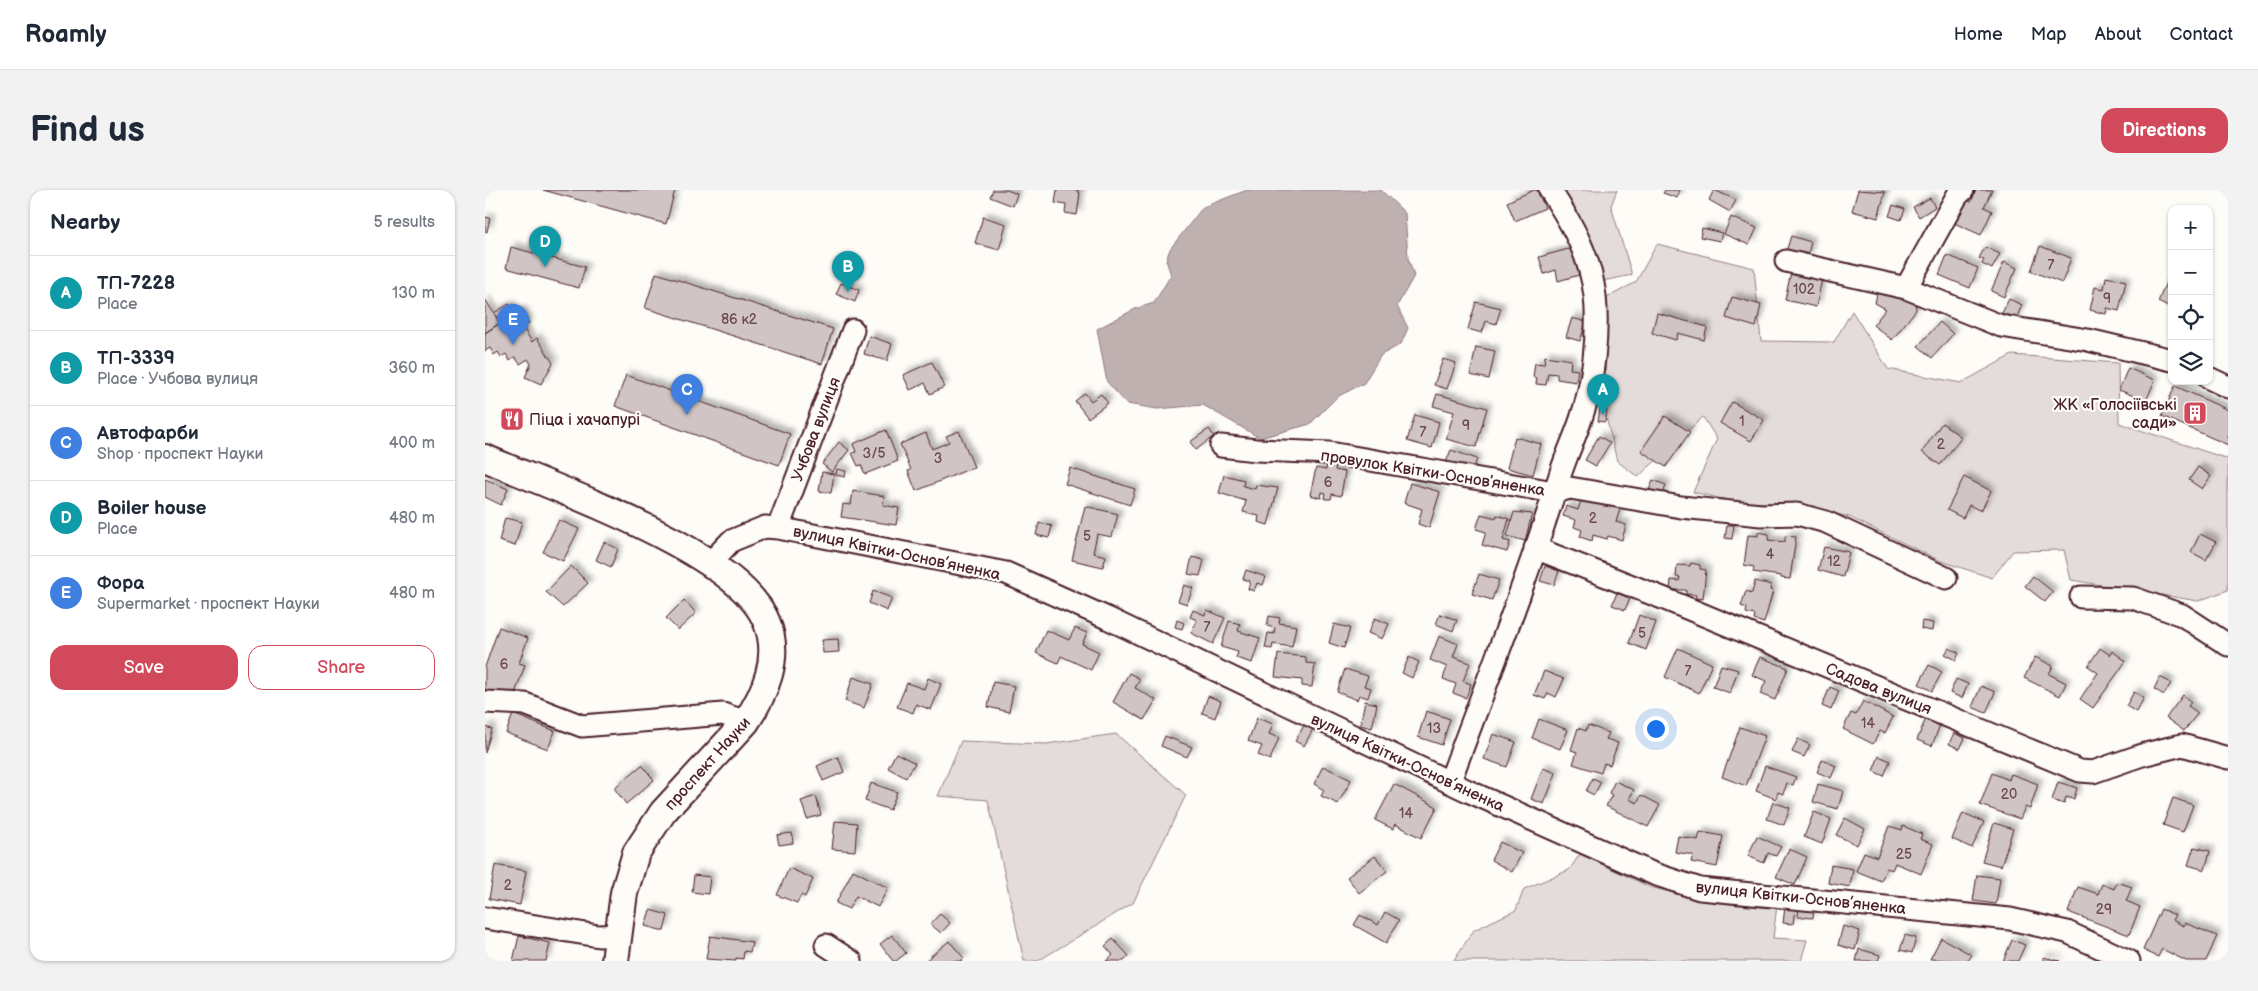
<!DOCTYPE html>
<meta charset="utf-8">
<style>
:root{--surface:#fff;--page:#f2f2f3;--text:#1f2937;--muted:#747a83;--line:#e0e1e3;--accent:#d1495b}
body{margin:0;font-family:"Balsamiq Sans",sans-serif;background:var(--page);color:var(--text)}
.controls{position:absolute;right:15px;top:15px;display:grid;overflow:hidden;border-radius:10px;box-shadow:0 1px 4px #0004}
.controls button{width:45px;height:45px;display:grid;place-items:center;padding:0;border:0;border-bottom:1px solid var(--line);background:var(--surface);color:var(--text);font:25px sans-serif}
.you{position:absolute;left:1170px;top:538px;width:18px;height:18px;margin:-12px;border:4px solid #fff;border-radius:50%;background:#1a73e8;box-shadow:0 0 0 8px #1a73e833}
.badge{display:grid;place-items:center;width:32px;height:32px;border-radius:50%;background:var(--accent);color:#fff;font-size:16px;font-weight:700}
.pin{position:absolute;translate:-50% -41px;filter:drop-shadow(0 1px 2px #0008)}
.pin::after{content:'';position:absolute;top:26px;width:18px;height:15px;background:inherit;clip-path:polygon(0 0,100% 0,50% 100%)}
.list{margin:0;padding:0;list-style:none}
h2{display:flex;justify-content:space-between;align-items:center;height:65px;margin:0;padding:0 20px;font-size:21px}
h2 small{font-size:16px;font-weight:400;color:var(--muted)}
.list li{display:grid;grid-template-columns:32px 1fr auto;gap:15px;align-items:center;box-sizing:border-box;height:75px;padding:0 20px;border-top:1px solid var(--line)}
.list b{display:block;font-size:19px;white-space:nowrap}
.list p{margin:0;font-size:16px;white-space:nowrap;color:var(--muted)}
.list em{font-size:16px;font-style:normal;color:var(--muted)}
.actions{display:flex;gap:10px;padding:15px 20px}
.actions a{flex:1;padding:11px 0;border:1px solid var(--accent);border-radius:15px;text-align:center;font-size:18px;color:var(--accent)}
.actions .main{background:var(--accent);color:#fff}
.icon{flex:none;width:28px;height:28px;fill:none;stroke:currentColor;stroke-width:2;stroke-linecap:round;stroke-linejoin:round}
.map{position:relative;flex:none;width:1743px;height:771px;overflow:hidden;border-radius:15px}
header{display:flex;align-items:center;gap:30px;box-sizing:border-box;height:70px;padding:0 25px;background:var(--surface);border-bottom:1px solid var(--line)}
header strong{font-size:24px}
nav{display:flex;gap:28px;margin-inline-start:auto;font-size:18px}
.intro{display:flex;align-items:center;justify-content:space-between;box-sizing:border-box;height:120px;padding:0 30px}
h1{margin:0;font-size:35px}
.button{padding:12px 22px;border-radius:15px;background:var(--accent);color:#fff;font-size:18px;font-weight:700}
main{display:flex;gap:30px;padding:0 30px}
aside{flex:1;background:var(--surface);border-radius:15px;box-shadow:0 1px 4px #0004}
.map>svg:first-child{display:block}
</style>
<header>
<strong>Roamly</strong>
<nav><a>Home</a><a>Map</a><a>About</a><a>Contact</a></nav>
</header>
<div class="intro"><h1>Find us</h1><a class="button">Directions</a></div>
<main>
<aside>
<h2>Nearby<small>5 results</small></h2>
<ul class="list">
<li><span class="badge" style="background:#0f9aa8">A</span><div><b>ТП-7228</b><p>Place</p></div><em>130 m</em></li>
<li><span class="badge" style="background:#0f9aa8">B</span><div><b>ТП-3339</b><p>Place · Учбова вулиця</p></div><em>360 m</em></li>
<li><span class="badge" style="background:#3f7fe0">C</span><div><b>Автофарби</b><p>Shop · проспект Науки</p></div><em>400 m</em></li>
<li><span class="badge" style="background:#0f9aa8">D</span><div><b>Boiler house</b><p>Place</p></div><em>480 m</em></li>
<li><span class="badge" style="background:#3f7fe0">E</span><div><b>Фора</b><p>Supermarket · проспект Науки</p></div><em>480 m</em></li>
</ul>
<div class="actions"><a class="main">Save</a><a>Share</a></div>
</aside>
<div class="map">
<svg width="1743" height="771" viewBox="0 0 1743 771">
<defs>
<filter id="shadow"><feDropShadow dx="4.5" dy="-4.5" stdDeviation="2.5" flood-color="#0004"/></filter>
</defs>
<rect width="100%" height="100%" fill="#fdfcf7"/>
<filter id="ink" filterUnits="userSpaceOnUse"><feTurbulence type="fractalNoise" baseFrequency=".02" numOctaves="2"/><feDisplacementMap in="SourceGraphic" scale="10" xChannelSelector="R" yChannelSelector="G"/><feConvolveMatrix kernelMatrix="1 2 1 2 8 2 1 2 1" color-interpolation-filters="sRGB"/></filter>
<g filter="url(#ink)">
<!-- green -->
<path fill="#e3dcda" stroke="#967e82" d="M1065 0H1132L1126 16 1147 85 1108 93Z
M1172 54 1269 78 1276 151 1349 152 1367 121 1403 179 1476 193 1527 165 1633 173 1634 233 1743 269V400L1713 411 1586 390 1579 360 1528 361 1507 388 1456 371 1364 327 1307 313H1255L1208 302 1232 249 1218 227 1153 287 1132 271 1121 227 1120 109 1151 92Z
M631 544 701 605 648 713 553 771H539L503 610 453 606 476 551 561 554Z
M1095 664 1165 697 1212 709 1292 715 1288 748 1322 750 1316 771H968L989 740 1031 720 1039 699 1084 680Z"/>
<!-- water -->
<path fill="#c0b1b1" stroke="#91777b" d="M762 0H896L920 23 923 68 929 86 912 116 923 138 916 154 896 165 879 193 852 207 825 234 775 248 718 215 672 219 642 214 622 192 612 139 650 119 669 113 686 85 681 70 685 59 718 17Z"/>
<!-- building -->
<path fill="#d0c5c4" stroke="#4a1f2b" filter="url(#shadow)" d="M58 0H190L181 34Z
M508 0H522L532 4 528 16 505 7Z
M572 0H593V2L595 3 592 25 580 23 581 15 570 13Z
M1049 0H1052L1060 18 1030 31 1022 12Z
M1180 0H1195L1192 8 1178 3Z
M1229 0 1251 10 1245 22 1224 10Z
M1373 0 1400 2 1393 28 1367 21Z
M1491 0H1507L1499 17 1507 21 1496 45 1469 33 1477 7 1486 12Z
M1445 8 1450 17 1434 27 1428 17Z
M1408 15 1420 19 1416 30 1404 26Z
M0 27 5 28 2 42 0 41Z
M498 27 521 34 514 60 490 53Z
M1246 27 1272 38 1264 55 1239 44Z
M1217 38 1237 43 1235 51 1215 47Z
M1306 46 1326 52 1322 68 1301 62Z
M1555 56 1586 68 1577 93 1546 81Z
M26 57 100 77 94 98 21 78Z
M1091 57 1101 83 1073 91 1071 80 1059 84 1054 67Z
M1500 57 1515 64 1507 79 1497 74 1499 70 1494 68Z
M1462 65 1493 78 1485 98 1454 85Z
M1519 72 1532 78 1519 107 1506 101Z
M1306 82 1337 89 1331 117 1300 110Z
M171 83 348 139 337 174 160 118Z
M1684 85 1687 86V119L1673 112Z
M1621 87 1641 91 1634 121 1622 118 1621 124 1605 120 1610 97 1619 99Z
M356 93 374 100 370 112 351 104Z
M1393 99 1430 111 1431 120 1407 150 1388 135 1401 119 1390 113Z
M1247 107 1276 115 1271 137 1241 128Z
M0 109 15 133 0 143Z
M1524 109 1537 115 1528 136 1520 133 1523 126 1517 123Z
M991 112 1016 118 1011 134 1001 131 997 143 983 139Z
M24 114 30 123 36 120 44 133 38 138 47 152 52 148 68 173 56 194 40 187 46 174 43 169 35 174 30 167 25 171 21 164 16 167 13 162 9 165 5 158 0 161V143L15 133 9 123Z
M1172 123 1222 137 1219 150 1193 143 1191 150 1167 143Z
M1087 128 1101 132 1095 151 1081 147Z
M1455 132 1468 144 1447 168 1433 156Z
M384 146 407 154 402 171 379 164Z
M991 157 1010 161 1004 189 985 185Z
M1060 166 1086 170 1085 179 1093 180 1091 192 1072 189V184L1063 183 1061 195 1051 194 1052 188 1048 187 1050 173 1059 174Z
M958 169 971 173 962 199 949 195Z
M447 172 459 197 445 204 440 193 425 200 418 185Z
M1643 178 1670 190 1661 211 1634 200Z
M141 185 305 244 294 275 130 216Z
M1690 196 1743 220V255L1677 226Z
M600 203 606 211 616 204 623 213 603 228 590 211Z
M952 204 1002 218 991 257 961 249 969 222 948 216Z
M1247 212 1279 230 1266 251 1235 233Z
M1115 219 1122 220 1120 232 1113 231Z
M930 225 954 232 947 258 922 251Z
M1180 226 1205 242 1181 277 1156 261Z
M1457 233 1476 247 1455 275 1437 262Z
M724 239 729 246 711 260 705 252Z
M401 240 413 271 380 284 376 275 373 276 367 263 371 262 368 254Z
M474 241 489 277 431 301 423 281 426 280 415 254 441 243 447 259 464 252 461 246Z
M1114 246 1125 253 1111 276 1100 270Z
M1030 247 1056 254 1048 285 1022 278Z
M354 252 364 260 347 282 337 274Z
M966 260 992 269 987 282 961 272Z
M842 273 851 275 850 280 860 282 856 306 847 304 846 309H840L841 303 837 302 836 308 825 305 831 278 841 280Z
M1713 277 1726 286 1717 299 1704 290Z
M585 278 650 299 645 315 580 294Z
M352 279 361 281 360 287 351 285Z
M337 282 349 284 346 303 334 301Z
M739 285 759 290 758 296 770 299 771 295 793 298 783 335 773 332 774 326 758 322 761 311 734 303Z
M1479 287 1506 301 1496 321 1484 315 1478 328 1462 320Z
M0 289 23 299 16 315 0 307Z
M1168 290 1181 295 1177 308 1163 303Z
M925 293 955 302 944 338 933 334 937 319 919 313Z
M368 301 399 306 398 315 414 318 411 335 356 327 358 314 366 315Z
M1097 307 1135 319 1131 332 1141 335 1137 350 1123 346 1122 349 1108 345 1107 351 1095 347 1097 340 1089 337 1091 330 1078 326 1081 316 1093 320Z
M600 316 633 324 627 347 612 344 608 363 621 366 618 377 587 370Z
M1029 322 1047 324 1040 351 1022 346Z
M996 324 1011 328 1012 325 1024 329 1018 350 1025 352 1022 362 997 355 1001 342 991 339Z
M20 328 37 332 30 356 14 351Z
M74 330 94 339 78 371 58 362Z
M554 333 567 336 564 348 551 345Z
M1242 335H1249L1247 349 1240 348Z
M1273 342 1284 344 1283 350 1300 352V346L1311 347 1305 389 1296 388V386L1268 382 1269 377 1259 375 1263 345 1273 346Z
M1715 344 1731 352 1721 370 1706 362Z
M119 352 133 359 126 377 111 370Z
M1339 357 1364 362 1358 387 1333 380Z
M707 367 719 370 715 386 703 384Z
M1206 373 1215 375V379L1221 380 1218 409 1210 408 1211 405 1201 404V400H1185L1186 390 1194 391 1195 387H1191L1192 375 1205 376Z
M86 376 103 393 78 417 61 402Z
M1060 376 1074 381 1069 395 1055 391Z
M761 380 781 387 778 395 772 393 769 401 763 399 765 391 758 389Z
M994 384 1014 390 1007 410 987 404Z
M1548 386 1568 402 1560 412 1540 396Z
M1270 391 1286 395 1285 400 1288 401 1279 433 1269 430 1270 425 1261 423 1262 418 1256 416 1261 401 1267 403Z
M699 395 708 398 702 414 693 411Z
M388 401 407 408 402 421 384 413Z
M1132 403 1145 408 1140 420 1127 415Z
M199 410 211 423 193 440 181 428Z
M708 420 720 425 722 420 740 428 728 454 706 443 712 430 705 427Z
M955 424 972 430 968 441 951 434Z
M1154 425 1171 432 1161 460 1144 453Z
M784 426 795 428 794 433 811 436 807 457 788 454 787 459 780 458 783 443 789 444 790 438 782 436Z
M890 428 904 434 897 449 883 443Z
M692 430 699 433 697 439 690 437Z
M744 431 755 434 753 441 775 448 767 473 751 468 753 462 736 457Z
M1437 431 1448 433 1447 441 1436 439Z
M849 434 865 438 859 458 844 453Z
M14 437 43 448 34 473 40 475 28 509 0 499V477Z
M590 438 602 443 597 454 614 462 606 480 576 466 573 473 551 463 561 440 584 450Z
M954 446 973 454 968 467 985 473 978 491 986 494 981 508 968 503 971 494 958 489 962 477 945 470Z
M353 449 354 462 338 463 337 450Z
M1193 458 1227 474 1214 503 1180 487Z
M1464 458 1474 463 1471 470 1460 464Z
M1615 458 1625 465 1627 461 1641 471 1608 518 1595 509 1613 483 1603 476Z
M793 464 821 467V473L830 474 827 497 817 496V490L790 487Z
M924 467 934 472 927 488 917 483Z
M1275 467 1303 478 1290 510 1275 504 1281 491 1267 485Z
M1550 467 1568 476 1564 484 1581 493 1575 506 1539 488Z
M1236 475 1253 480 1245 503 1228 497Z
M1444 475 1457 482 1447 501 1434 494Z
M860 479 883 486 879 496 886 498 883 508 874 505 872 510 852 502Z
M1059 481 1079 489 1071 507 1063 503 1060 509 1049 505Z
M644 483 655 489 650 498 671 510 659 530 628 512Z
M368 487 388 494 379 518 360 511Z
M1675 487 1686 493 1679 505 1669 499Z
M443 488 456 494 446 520 431 514 428 523 412 517 422 493 439 499Z
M1471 489 1483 494 1477 508 1465 503Z
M508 492 529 496 524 522 503 517Z
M1496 496 1510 502 1501 523 1487 517Z
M1345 497 1354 501 1346 520 1337 516Z
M1649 502 1659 508 1651 522 1641 516Z
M1698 505 1706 512 1703 516 1713 523 1699 541 1681 528Z
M723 506 736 511 730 528 717 523Z
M880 511 892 514 887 538 875 535Z
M1378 511 1408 527 1400 543 1395 541 1388 554 1358 539 1366 523 1371 525Z
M941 521 965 529 957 555 933 547Z
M28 524 70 541 63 559 21 543Z
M1442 526 1456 532 1447 556 1432 550Z
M772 528 788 534 784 544 794 548 785 570 773 565 777 556 763 551Z
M1054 529 1083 540 1075 559 1047 548Z
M820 534 828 539 819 556 810 551Z
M1103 535 1124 543 1121 549 1133 553 1125 575 1119 573 1116 583 1088 574 1092 562 1086 560 1093 538 1101 541Z
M0 537 7 539 0 563Z
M1255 537 1280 546 1261 596 1237 587Z
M1469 543 1480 548 1475 559 1464 554Z
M1008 544 1031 552 1022 577 999 569Z
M680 546 707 557 702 567 676 556Z
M1313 549 1325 555 1319 567 1307 562Z
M411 563 430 573 421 588 403 578Z
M1394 566 1405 571 1399 586 1388 581Z
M353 567 359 582 338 591 332 576Z
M1337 570 1351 576 1346 588 1332 582Z
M157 575 169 590 141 614 129 598Z
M838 576 866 590 853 614 836 606 839 600 829 594Z
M1280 576 1311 587 1308 595 1302 593 1298 604 1293 602 1291 609 1271 601Z
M1058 578 1071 583 1059 614 1046 609Z
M1507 583 1524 590 1526 584 1553 594 1545 619 1540 617 1535 629 1495 615Z
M1108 588 1116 592 1109 605 1101 601Z
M1130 591 1149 600 1144 609 1152 613 1156 605 1175 615 1163 637 1121 616 1127 605 1124 603Z
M1573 592 1592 598 1589 609 1581 607 1579 614 1567 610Z
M386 593 412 602 405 620 380 611Z
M909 594 952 617 936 648 910 634 908 639 890 630Z
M1333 594 1358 601 1353 619 1328 612Z
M331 606 336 625 322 629 316 611Z
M1688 608 1708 615 1698 642 1678 635Z
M1288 612 1305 618 1299 635 1282 629Z
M1329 622 1346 629 1337 654 1319 647Z
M1478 623 1499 632 1487 658 1467 649Z
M1360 628 1380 639 1372 655 1351 645Z
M350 631 372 633 370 661 347 659Z
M1509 633 1528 639 1516 676 1497 671Z
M1404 636 1417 640 1418 636 1437 644 1435 649 1448 654 1436 684 1410 673 1407 680 1402 678 1396 691 1371 681 1379 662 1392 667Z
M1215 642 1238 646 1232 677 1206 672 1208 665 1190 662 1193 646 1213 650Z
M307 643 308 653 294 655 292 645Z
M1272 646 1296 657 1291 666 1283 663 1279 673 1263 666Z
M1015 652 1037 663 1027 682 1006 670Z
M1709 657 1725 661 1720 680 1703 675Z
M1304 659 1322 667 1310 695 1291 687Z
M890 666 902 681 874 703 862 687Z
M10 675 41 681 35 715 4 709Z
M1346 675 1368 679 1365 697 1343 693Z
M304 678 328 689 320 707 316 705 312 713 292 705Z
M368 680 403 698 393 717 371 706 364 719 351 713Z
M209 685 225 687 223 704 207 702Z
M1492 685 1515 688 1511 714 1488 711Z
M1632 692 1647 697 1641 711 1655 717 1644 745 1583 722 1593 697 1613 704 1617 694 1629 699Z
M1300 717 1310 718 1308 734 1298 733Z
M1314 717 1329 718 1328 728 1313 727Z
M1676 719 1690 725 1687 730 1699 736 1700 733 1732 746 1721 771H1701L1677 759 1673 767 1658 760Z
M165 720 183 725 179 741 160 736Z
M900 722 914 730 901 753 869 735 875 725 893 735Z
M455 724 465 733 456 743 445 734Z
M1358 736 1375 741 1370 760 1353 755Z
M407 745 421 763 411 771H408L395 754Z
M1420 745 1431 748 1427 763 1415 760Z
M34 746 65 753 61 771H28Z
M225 746 267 752 265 762 259 761 258 769 251 768V771L221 769Z
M1456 748 1487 765 1483 771 1445 769Z
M628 749 644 766 639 771H621L628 765 620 756Z
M1527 750 1540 755 1533 771H1518Z
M464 751 479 768 476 771H440Z
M1374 759 1395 765 1393 771H1371Z
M1558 767 1575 771H1558Z"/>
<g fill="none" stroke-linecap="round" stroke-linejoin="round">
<!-- minor casing -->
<g stroke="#4a1f2b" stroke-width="25">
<path id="minor" d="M1301 71 1421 98 1516 136 1603 150 1687 170
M1421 98 1472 6 1478 0
M1724 188 1743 197
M736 256 771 260 845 263 1069 302 1085 298 1196 317 1276 325 1312 324 1341 332 1461 388
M293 338 368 140
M1050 358 1180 409 1595 581 1608 582 1657 565 1697 555 1743 568
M225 373 246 351 280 337 293 338 521 383 622 428 983 601 1169 684 1215 699 1525 729 1582 742 1644 771
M1596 407 1648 408 1697 425 1743 455
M0 512 40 514 97 536 238 524 261 532
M965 591C1003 489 1043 387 1076 282 1082 264 1090 247 1096 229 1108 194 1114 144 1110 106 1105 65 1087 34 1065 0
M0 728 114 746 133 745
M341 755 366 771"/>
</g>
<!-- major casing -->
<g stroke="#4a1f2b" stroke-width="30">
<path id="major" d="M0 268C69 299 256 362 282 433 296 468 280 503 261 532L178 622 151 663 139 703 130 771"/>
</g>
<!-- minor -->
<use href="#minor" stroke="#fdfcf7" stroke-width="21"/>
<!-- major -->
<use href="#major" stroke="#fdfcf7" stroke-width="26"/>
</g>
</g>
<!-- icons -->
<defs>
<g id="building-square" transform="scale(1.25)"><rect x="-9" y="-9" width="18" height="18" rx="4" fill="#d1495b" stroke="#fdfcf7"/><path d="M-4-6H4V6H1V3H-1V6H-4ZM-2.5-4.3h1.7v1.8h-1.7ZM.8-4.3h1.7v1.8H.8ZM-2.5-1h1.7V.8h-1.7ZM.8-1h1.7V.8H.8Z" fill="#fff"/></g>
<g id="restaurant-square" transform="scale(1.25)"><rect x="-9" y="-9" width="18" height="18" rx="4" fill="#d1495b" stroke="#fdfcf7"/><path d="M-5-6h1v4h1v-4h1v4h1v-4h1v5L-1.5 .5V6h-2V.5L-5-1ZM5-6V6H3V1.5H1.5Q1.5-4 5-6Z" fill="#fff"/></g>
</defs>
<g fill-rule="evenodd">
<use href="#building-square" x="1710" y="223"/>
<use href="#restaurant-square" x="27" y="229"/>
</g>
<g text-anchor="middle" stroke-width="4.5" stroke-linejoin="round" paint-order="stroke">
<!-- number labels -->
<g font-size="14" fill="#6c4851">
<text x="1566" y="80">7</text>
<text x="1319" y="104">102</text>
<text x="1622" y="113">9</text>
<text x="254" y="134">86 к2</text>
<text x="1257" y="236">1</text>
<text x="981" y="240">9</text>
<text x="938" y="247">7</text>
<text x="1456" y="259">2</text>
<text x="389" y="268">3/5</text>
<text x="453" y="273">3</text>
<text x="843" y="297">6</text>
<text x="1108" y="333">2</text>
<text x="602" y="351">5</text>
<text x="1285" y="369">4</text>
<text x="1349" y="376">12</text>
<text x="722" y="442">7</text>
<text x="1157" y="448">5</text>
<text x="19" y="479">6</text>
<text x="1203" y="486">7</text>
<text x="1383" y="538">14</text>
<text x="949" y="543">13</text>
<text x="1524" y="609">20</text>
<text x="921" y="628">14</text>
<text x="1419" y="669">25</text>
<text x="23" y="700">2</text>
<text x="1619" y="724">29</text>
</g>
<!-- poi labels -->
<g font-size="16" fill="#4a1f2b" stroke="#fdfcf7" text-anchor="end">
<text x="1692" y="220">ЖК «Голосіївські<tspan x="1692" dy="18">сади»</tspan></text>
<text x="44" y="235" text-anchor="start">Піца і хачапурі</text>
</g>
<!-- street labels -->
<g font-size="16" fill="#4a1f2b" stroke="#fdfcf7">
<text transform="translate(330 239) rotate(-69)" y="6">Учбова вулиця</text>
<text transform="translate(948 282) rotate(9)" y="6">провулок Квітки-Основʼяненка</text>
<text transform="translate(412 362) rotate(12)" y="6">вулиця Квітки-Основ’яненка</text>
<text transform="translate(1394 498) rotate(22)" y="6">Садова вулиця</text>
<text transform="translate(923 572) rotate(25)" y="6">вулиця Квітки-Основ’яненка</text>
<text transform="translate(222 573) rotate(-48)" y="6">проспект Науки</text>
<text transform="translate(1316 707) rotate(6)" y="6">вулиця Квітки-Основ’яненка</text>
</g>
</g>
</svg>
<div class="controls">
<button>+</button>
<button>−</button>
<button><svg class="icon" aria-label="locate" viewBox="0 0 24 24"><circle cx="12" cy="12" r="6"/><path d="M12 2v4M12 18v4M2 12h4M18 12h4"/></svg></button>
<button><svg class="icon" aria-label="layers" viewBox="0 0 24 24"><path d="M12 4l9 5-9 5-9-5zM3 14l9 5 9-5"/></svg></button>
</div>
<div class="you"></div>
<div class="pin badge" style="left:1118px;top:225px;background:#0f9aa8">A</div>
<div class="pin badge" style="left:363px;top:102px;background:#0f9aa8">B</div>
<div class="pin badge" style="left:202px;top:225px;background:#3f7fe0">C</div>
<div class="pin badge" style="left:60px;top:77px;background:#0f9aa8">D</div>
<div class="pin badge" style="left:28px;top:155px;background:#3f7fe0">E</div>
</div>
</main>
